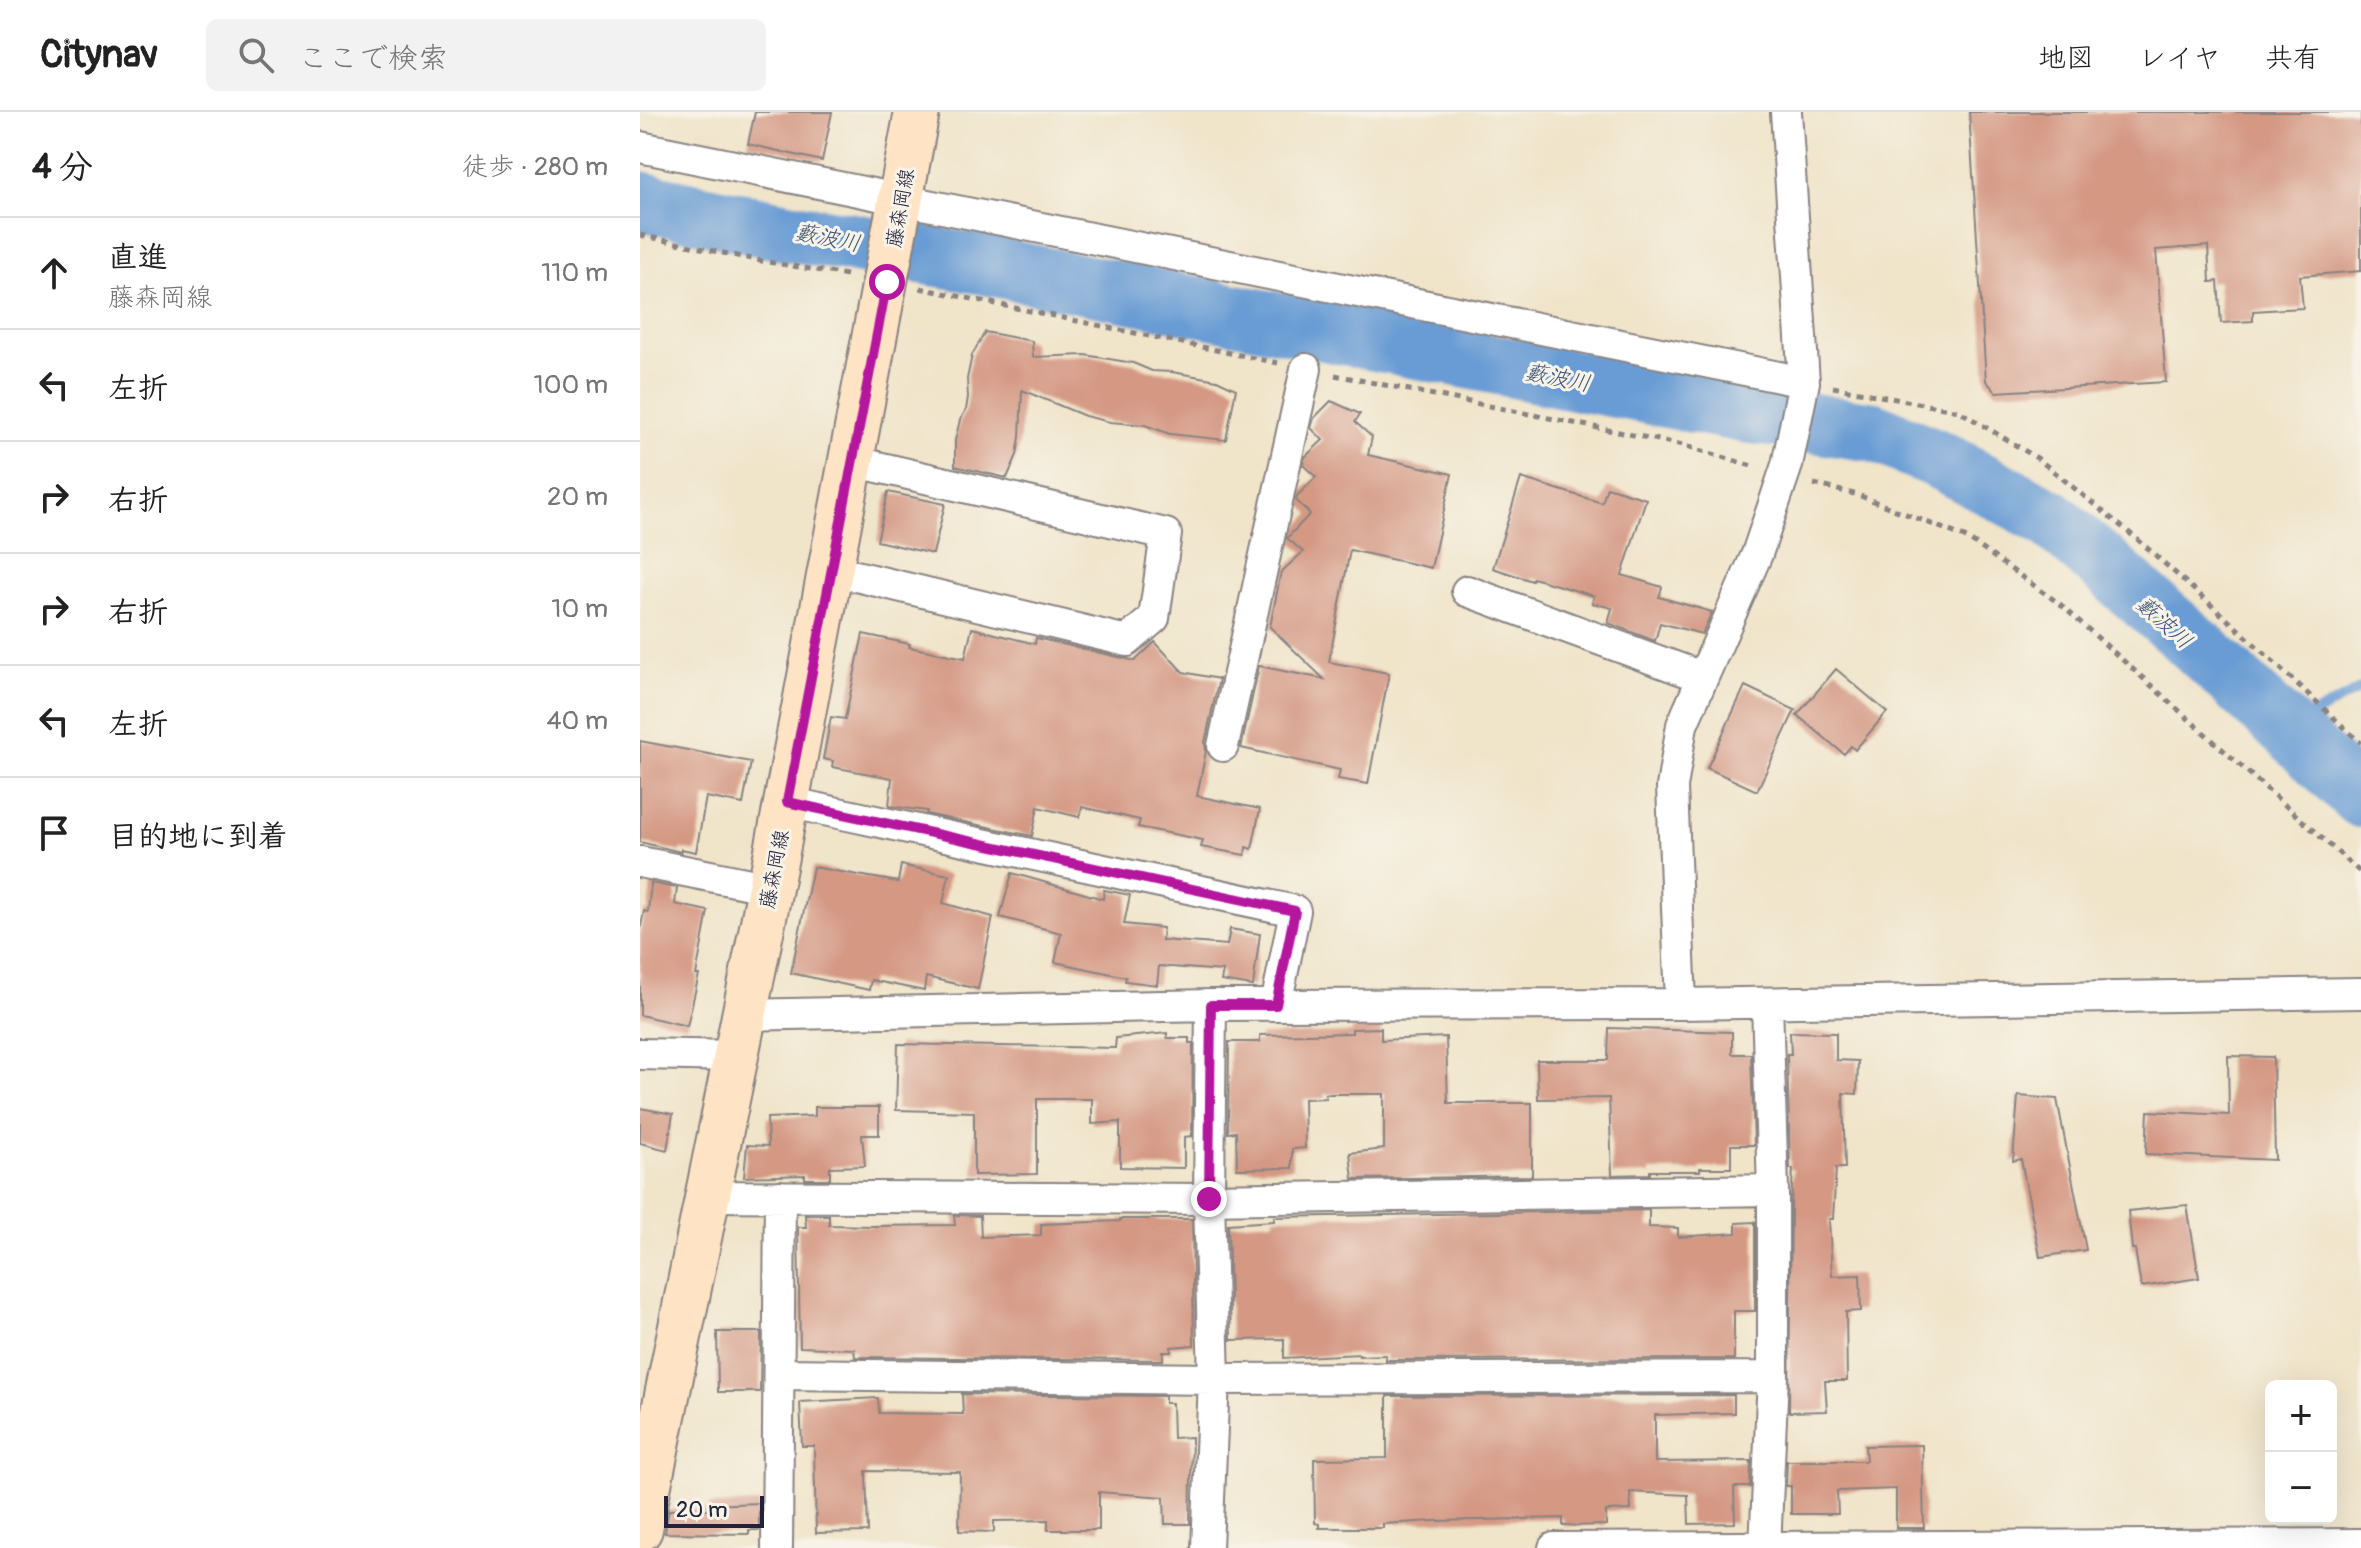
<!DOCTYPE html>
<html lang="ja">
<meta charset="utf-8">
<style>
:root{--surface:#fff;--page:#f2f2f2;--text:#222;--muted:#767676;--line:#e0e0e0}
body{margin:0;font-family:Pangolin,"Klee One",sans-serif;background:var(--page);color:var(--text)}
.controls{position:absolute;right:24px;bottom:24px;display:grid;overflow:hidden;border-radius:12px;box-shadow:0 8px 32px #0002}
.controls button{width:72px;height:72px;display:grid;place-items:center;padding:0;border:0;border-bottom:2px solid var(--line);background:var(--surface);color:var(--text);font:40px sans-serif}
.scale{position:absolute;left:24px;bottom:20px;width:100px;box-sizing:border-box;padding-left:8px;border:4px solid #22223b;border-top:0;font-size:22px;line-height:28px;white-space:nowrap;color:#22223b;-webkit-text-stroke:6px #f7f3e8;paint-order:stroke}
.stop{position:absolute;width:24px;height:24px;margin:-18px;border:6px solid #b5179e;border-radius:50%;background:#fff}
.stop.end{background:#b5179e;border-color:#fff;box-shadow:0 2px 8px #0008}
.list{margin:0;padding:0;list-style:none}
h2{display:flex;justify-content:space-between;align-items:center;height:104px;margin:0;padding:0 32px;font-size:34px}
h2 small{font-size:26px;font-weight:400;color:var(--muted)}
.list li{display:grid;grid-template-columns:52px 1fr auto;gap:24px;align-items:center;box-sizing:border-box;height:112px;padding:0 32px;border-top:2px solid var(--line)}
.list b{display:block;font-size:30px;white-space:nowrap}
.list p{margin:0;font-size:26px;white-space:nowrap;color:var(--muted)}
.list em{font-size:26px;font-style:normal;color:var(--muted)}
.icon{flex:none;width:44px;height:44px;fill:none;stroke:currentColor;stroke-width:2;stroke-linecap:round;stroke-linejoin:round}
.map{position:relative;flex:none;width:1721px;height:1436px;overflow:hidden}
header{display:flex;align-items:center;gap:48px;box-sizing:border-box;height:112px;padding:0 40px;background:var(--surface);border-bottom:2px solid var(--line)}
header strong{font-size:38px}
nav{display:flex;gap:44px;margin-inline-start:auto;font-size:28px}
.search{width:560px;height:72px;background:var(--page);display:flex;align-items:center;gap:20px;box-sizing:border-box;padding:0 28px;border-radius:12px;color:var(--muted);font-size:30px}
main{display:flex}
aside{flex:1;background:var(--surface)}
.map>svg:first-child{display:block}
</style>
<header>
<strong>Citynav</strong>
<div class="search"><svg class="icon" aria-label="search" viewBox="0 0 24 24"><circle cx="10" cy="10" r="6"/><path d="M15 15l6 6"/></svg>ここで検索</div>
<nav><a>地図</a><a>レイヤ</a><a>共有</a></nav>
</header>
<main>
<aside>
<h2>4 分<small>徒歩 · 280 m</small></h2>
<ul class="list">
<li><svg class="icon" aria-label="ahead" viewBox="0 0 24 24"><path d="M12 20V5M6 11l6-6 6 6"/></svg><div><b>直進</b><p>藤森岡線</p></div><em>110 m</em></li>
<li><svg class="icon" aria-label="left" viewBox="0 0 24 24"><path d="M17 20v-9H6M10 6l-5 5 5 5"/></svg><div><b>左折</b></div><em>100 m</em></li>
<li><svg class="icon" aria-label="right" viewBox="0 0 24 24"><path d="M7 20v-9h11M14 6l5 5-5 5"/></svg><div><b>右折</b></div><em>20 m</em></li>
<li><svg class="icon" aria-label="right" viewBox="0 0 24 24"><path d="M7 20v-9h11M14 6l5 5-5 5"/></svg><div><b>右折</b></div><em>10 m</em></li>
<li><svg class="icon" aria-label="left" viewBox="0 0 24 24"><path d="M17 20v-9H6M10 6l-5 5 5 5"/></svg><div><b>左折</b></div><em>40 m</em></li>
<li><svg class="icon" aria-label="arrive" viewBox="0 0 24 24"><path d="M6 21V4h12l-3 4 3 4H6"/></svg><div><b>目的地に到着</b></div></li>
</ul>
</aside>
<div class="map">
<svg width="1721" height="1436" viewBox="0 0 1721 1436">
<rect width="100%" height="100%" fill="#f7f3e8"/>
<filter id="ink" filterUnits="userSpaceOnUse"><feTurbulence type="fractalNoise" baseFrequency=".0125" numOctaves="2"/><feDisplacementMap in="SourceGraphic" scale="16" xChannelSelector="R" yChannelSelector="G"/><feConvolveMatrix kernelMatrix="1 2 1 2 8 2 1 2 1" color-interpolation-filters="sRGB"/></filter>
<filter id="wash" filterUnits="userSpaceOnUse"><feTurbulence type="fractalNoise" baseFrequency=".006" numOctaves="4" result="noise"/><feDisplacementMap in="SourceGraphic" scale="32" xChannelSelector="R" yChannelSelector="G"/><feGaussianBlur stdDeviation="1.8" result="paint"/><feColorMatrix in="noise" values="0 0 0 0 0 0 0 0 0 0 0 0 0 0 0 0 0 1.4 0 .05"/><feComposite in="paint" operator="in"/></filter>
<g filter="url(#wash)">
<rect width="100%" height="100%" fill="#f0e4c9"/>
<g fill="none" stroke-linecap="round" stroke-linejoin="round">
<!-- stream -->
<path stroke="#699cd4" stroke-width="10" d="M1646 618 1721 576"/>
<!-- river -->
<path stroke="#699cd4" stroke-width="60" d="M0 89 142 119 345 153 1104 301 1234 320 1300 348 1410 406 1557 534 1721 686"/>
</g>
<g id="blocks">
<!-- building -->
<path fill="#d49883" d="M115 0H192L182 49 108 32Z
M1329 0H1721V159L1660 164 1663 196 1613 199V209L1581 211 1578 169 1570 170 1568 134 1516 138 1526 270 1356 280 1346 269Z
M345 220 392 229 393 245 445 243 493 251 512 259 532 260 577 268 596 277 586 328 530 322 505 313 470 310 445 304 382 278 380 325 377 343 367 366 315 354V328L320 308 326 298 328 285 327 267 332 243Z
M691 289 720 302 715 310 732 325 728 343 812 362 791 456 710 438 689 550 749 561 728 672 698 667 700 658 601 636 619 554 684 567 630 515 641 460 663 440 647 426 670 402 656 388 657 384 676 365 663 353 665 345 683 328 671 316 674 306Z
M881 366 962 391 967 375 1006 387 982 463 1022 475 1019 485 1072 500 1062 522 1020 511 1015 529 968 511 972 496 952 491 954 484 893 466 892 469 853 456Z
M248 380 305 392 293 442 237 429Z
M332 516 395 532 396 526 495 549 515 530 543 560 579 567 565 630 566 639 557 684 620 697 612 737 606 735 605 743 561 735 563 728 498 715 500 708 442 695 439 705 398 695 392 724 286 702 287 699 249 694 252 666 192 655 193 649 183 647 191 605 205 607 223 522 270 532 269 535 325 546Z
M1196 557 1247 600 1215 638 1211 634 1204 642 1157 603Z
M1105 574 1155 598 1117 679 1067 656Z
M0 629 111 650 103 692 66 685 56 740 41 737V740L0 730Z
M261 753 309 763 303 791 353 805 338 877 286 865 284 879 231 868 229 878 151 861 173 755 258 770Z
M372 761 463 787 464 778 490 783 484 812 523 816 522 828 587 833 590 817 620 822 613 874 581 869 583 859 519 854 517 873 485 869 486 865 415 850 421 821 360 805Z
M11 771 37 776 35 792 68 799 56 863H59L47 914 0 903V819L4 799 8 800Z
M741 916V928L806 925 808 991H892V1064L713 1067 710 1041 744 1037V982H685L686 986 664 987 665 1036 652 1037V1056L597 1057 596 1020 588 1021 589 930H620V923L712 921V917Z
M969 916 1092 920V942H1111L1114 1033H1091V1056H1060V1059H1010V1062L972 1063 969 986 898 987 897 948H968Z
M1150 920 1196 921V948L1218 949 1217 982 1203 981 1205 1056H1196L1193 1107H1189L1192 1164 1220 1163 1221 1199 1206 1200 1207 1269H1185L1187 1299 1149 1300 1151 1092 1153 1057H1150L1147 942H1151Z
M527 921V926H549V931H553L552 1024 544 1025V1056L480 1055V1010L452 1012V987H397V1062L334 1063V1000L256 998 258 932 475 936 476 926Z
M1588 944 1633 945 1635 1048 1506 1042 1508 999 1589 1003Z
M1378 984 1417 987 1446 1138 1400 1145 1381 1047 1373 1049Z
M175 995H239V1023H222L225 1054 190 1055V1067H165V1063L104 1065 107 1033 128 1034 127 1006 175 1004Z
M0 996 33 1002 27 1038 0 1031Z
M1547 1093 1559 1166 1501 1175 1495 1137H1492L1488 1099Z
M1009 1098V1115L1038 1116V1125L1096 1121V1111L1115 1110V1199H1094V1247L746 1248V1243L719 1244V1242L644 1246V1227L591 1228 588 1112 634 1109V1105Z
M165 1103H189V1113L233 1114 315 1113 314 1103 340 1104 341 1125 401 1123V1112L480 1109V1107H552L554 1233 531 1235V1240H523V1248L215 1245 214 1237 160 1235 158 1115H166Z
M77 1220H121L120 1280H78Z
M322 1282 525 1284V1291H532L533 1326 552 1325 550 1412H525L524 1385 459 1380V1418H408V1408L354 1409V1420L319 1419 320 1360 226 1359 228 1420 176 1421 174 1334H162L160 1290 238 1286 239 1301 323 1302Z
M1094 1283V1301L1015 1303V1350L1111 1349 1110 1375H1094L1095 1411 1049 1412 1048 1383 990 1380 991 1398 966 1399V1413L923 1414V1406L794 1409 743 1412V1416H679V1412L675 1411 674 1347 747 1346V1284Z
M1282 1333 1284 1416H1256V1377L1197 1379 1198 1402H1151V1374H1146L1147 1349H1226L1225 1334Z
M119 1391V1418H109V1422L25 1421 29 1398 69 1397V1393Z"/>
</g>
</g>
<g filter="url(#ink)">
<use href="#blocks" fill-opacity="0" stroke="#898382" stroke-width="2"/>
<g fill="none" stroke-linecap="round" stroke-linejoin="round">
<!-- minor casing -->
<g stroke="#898382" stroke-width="34">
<path id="minor" d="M0 35 1164 270
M191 458 487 529 514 506 526 422 212 349
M827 479 1062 565
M583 634 666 257
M147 690 655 799 636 893
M0 750 130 776
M1041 892 1032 675 1042 613 1117 442 1147 353 1164 270 1146 0
M104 903 571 893 1041 892 1721 881
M0 942 96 944
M69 1084 569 1087 571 893
M139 1262 574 1267 569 1087 1133 1078 1127 891
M1125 1435 1133 1265
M137 1436 140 1084
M567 1436 574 1267 1133 1265V1078
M914 1436 1721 1432"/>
</g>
<!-- secondary casing -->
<g stroke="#898382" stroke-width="48">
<path id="secondary" d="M0 1417 130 776 277 0"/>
</g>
<!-- path -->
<path stroke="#898382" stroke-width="5" stroke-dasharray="6 6" stroke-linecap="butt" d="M0 123 116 148 207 163
M280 176 638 251
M695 263 1043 333 1115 355
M1193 275 1319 299 1397 346 1497 427 1597 516 1721 631
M1174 372 1218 383 1327 426 1420 492 1721 761"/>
<!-- minor -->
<use href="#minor" stroke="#fff" stroke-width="30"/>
<!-- secondary -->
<use href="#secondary" stroke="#fee4c5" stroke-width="44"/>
</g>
</g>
<g fill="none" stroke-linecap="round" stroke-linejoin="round" filter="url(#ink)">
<!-- route -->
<path stroke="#b5179e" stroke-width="10" d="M247 170 147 690 655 799 636 893H571L569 1087"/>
</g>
<g text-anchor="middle" stroke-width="6" stroke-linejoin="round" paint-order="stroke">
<!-- street labels -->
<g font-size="20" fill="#22223b" stroke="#f7f3e8">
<text transform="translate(260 96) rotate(-80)" y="7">藤森岡線</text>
<text transform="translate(134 757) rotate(-79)" y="7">藤森岡線</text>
</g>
<!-- water labels -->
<g font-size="22" font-style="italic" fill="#3e5378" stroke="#f7f3e8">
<text transform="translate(188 125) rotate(11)" y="8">藪波川</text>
<text transform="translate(918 265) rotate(11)" y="8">藪波川</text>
<text transform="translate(1525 510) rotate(42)" y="8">藪波川</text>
</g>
</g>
</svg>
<div class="controls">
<button>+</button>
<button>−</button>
</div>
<div class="scale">20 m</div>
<div class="stop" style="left:247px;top:170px"></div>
<div class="stop end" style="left:569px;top:1087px"></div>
</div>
</main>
